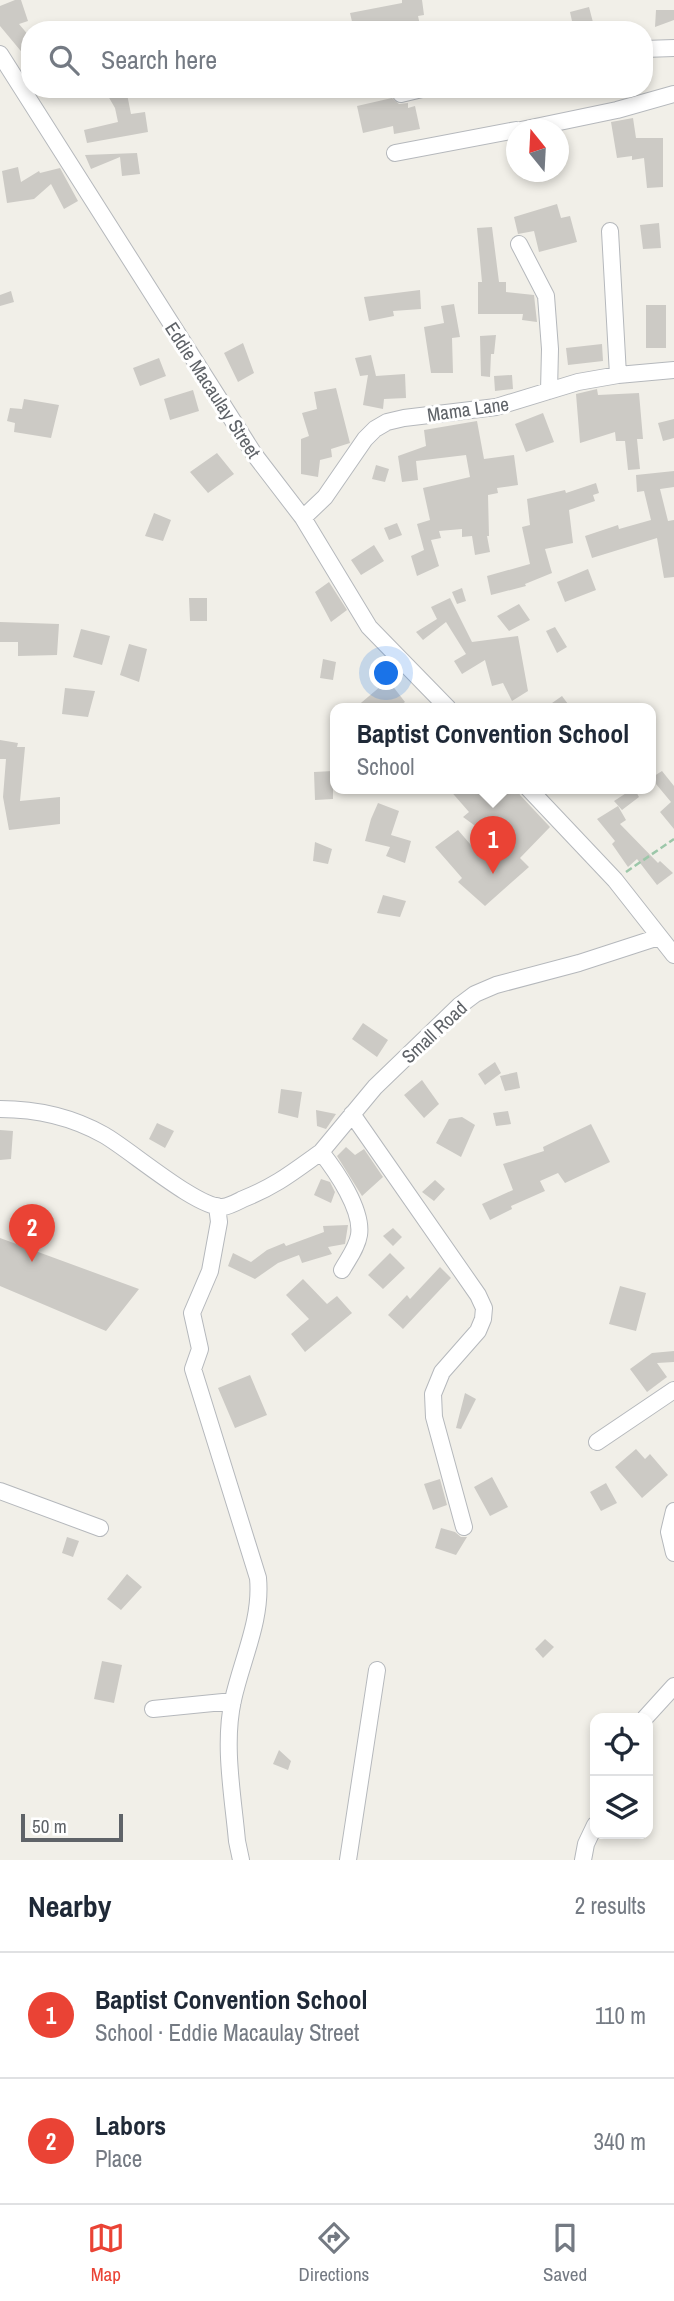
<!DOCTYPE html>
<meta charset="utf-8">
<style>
:root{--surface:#fff;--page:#f6f6f7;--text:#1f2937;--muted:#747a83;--line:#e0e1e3;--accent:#ea4335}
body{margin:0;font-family:"Archivo Narrow",sans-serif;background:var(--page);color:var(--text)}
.controls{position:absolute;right:21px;bottom:21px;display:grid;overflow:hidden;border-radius:14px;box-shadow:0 4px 10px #0003}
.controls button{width:63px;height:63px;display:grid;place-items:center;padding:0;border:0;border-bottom:2px solid var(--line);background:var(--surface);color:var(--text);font:35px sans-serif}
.compass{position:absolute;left:506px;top:119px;width:63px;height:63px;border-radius:50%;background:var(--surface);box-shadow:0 4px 10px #0003;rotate:342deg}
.scale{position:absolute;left:21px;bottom:18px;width:102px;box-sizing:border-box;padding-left:7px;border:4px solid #5f6368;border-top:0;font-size:19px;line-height:24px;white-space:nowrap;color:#5f6368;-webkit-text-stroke:5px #fff;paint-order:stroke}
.you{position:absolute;left:387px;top:674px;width:24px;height:24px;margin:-18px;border:5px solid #fff;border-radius:50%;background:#1a73e8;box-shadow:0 0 0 10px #1a73e833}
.badge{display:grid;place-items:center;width:46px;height:46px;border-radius:50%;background:var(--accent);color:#fff;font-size:23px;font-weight:700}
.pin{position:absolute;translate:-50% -58px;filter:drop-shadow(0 2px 4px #0008)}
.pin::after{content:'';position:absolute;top:37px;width:24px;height:21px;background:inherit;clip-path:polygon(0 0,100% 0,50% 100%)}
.popup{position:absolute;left:330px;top:703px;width:326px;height:91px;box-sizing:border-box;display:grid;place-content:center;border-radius:14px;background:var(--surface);filter:drop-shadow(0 2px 5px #0005);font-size:23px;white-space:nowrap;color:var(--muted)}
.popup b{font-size:26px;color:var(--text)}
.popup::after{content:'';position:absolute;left:50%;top:100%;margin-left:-14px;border:14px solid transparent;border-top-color:var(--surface)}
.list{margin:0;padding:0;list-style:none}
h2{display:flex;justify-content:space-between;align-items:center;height:91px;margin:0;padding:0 28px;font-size:30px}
h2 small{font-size:23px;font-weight:400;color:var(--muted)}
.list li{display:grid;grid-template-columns:46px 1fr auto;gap:21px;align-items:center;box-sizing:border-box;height:126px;padding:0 28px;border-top:2px solid var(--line)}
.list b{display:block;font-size:26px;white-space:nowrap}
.list p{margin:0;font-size:23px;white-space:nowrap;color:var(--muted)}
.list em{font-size:23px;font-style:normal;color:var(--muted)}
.icon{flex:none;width:38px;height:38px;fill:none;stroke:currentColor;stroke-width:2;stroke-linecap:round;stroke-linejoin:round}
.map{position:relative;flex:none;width:674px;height:1860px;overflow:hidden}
.search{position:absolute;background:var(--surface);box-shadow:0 4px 10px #0003;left:21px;right:21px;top:21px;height:77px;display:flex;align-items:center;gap:18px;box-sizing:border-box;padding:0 24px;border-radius:28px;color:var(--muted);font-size:26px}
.sheet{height:343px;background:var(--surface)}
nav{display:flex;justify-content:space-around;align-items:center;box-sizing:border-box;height:98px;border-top:2px solid var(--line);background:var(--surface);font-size:19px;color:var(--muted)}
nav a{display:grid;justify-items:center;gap:4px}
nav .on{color:var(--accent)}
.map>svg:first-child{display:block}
</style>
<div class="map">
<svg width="674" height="1860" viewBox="0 0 674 1860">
<rect width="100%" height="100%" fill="#f1efe8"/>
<!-- building -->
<path fill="#cccac5" d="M15 0H21L28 21 19 24 30 37V62L0 26V6Z
M402 0H422L424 15 418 16 421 30H354L350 13 402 3Z
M589 7 595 30H574L570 12Z
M656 10H674V20L655 27Z
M104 89H126L131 114 145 112 148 132 87 143 84 130 118 122 115 108Z
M392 98 399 104 408 103V108L415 106 420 129 394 134 393 126 363 133 357 106Z
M633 118 636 138H663V187L647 188 644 158 632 160V156L617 158 611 122Z
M137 153 140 174 122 176 120 157 91 169 85 155Z
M18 167 21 182 39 171 40 173 60 168 78 201 64 209 51 184 34 199 7 203 2 171Z
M557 204 561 218 570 216 577 242 539 252 534 231 518 234 514 217Z
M659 223 661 248 643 249 640 225Z
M492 227 499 282H506V292L534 295 537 322 522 320 523 314H478V282H482L477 228Z
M420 290 421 309 393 311 394 316 369 321 364 297Z
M11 291 14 302 0 306V295Z
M454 304 460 337 452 338 453 373H431L424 327 444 323 441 306Z
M646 305H666V348H646Z
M496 335 494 354H491L490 377 481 376 480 336Z
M243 343 254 373 238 382 224 353Z
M602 344 603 361 568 365 566 348Z
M371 355 376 376 405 374 406 398 384 399 383 409 363 405 368 375 360 376 355 358Z
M159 358 166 376 140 386 133 368Z
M512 375 513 389 495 391 494 376Z
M336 388 350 443 331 449 332 457 320 460 318 477 301 474V439L309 436 302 413 317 409 314 392Z
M597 389 598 395 639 393 643 439H637L640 469 628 470 625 441H616L615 432 580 443 576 394Z
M193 390 199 411 170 420 164 399Z
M24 399 59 405 51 438 14 432 15 423 7 421 10 408 22 409Z
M543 413 554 442 526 452 515 424Z
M674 419V438L663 441 658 423Z
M477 421 484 459 514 455 518 485 497 488 498 493 488 495 489 536H487L490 552 475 555 472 536 462 537V529L439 531 441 538 431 540 439 566 417 576 411 556 424 550 417 524 430 520 423 488 470 477 466 455 416 461 418 480 402 482 398 456 426 446 424 430Z
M217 453 234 474 208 493 190 472Z
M376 465 389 469 385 482 372 479Z
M674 471V487L660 489 668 521 674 520V577L664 578 657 538 592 558 585 536 618 525 619 529 651 520 644 491 637 492 636 475Z
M596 483 599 493 593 495 595 501 569 510 573 543 545 549 552 573 525 584 526 586 491 595 487 576 530 564 522 527 530 525 527 499 565 490 566 493Z
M154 513 171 520 163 541 145 536Z
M397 523 402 535 389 540 384 528Z
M374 545 384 561 361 575 351 560Z
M588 569 596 590 565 602 557 582Z
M329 582 347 610 331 622 315 592Z
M462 588 466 601 457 604 452 592Z
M189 598H207V621H190Z
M450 598 472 642 518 636 528 691 512 701 503 683 492 686 485 660 462 674 454 661 466 654 446 622 423 640 416 632 437 619 431 607Z
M519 604 530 620 509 631 497 616Z
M0 622 59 624 57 655 18 656V642H0Z
M555 627 567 647 557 653 546 631Z
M81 629 110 636 102 665 73 657Z
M129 644 147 649 139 682 120 675Z
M323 659 336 662 333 680 320 678Z
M388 680 405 702 396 708H355Z
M65 688 95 691 88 717 62 714Z
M562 696 571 708H545Z
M0 740 18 743 17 747H25L20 801 60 797V824L9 830 3 797 6 759H0Z
M333 771V799L315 800 314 772Z
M662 771 674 786V829L660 812 671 802 651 778Z
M448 788H517L520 795 550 827 520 858 529 867 485 906 458 882 462 878 435 847 458 830 483 859 500 844 463 817 469 812Z
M634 788 639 797 622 810 614 801Z
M378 803 399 811 391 835 411 841 405 863 386 856 390 847 365 841 371 819Z
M618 806 626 820 620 824 658 863 660 861 673 873 657 885 637 859 628 867 612 844 615 841 597 819Z
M315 842 332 849 328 864 313 861Z
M383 895 406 901 400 917 377 913Z
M363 1023 388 1040 377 1057 352 1039Z
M495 1062 501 1073 485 1085 478 1074Z
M517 1072 520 1088 505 1091 500 1076Z
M422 1080 439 1104 424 1118 404 1095Z
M281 1089 302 1092 298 1118 278 1113Z
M316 1110 336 1114 326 1129 317 1126Z
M508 1111 511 1124 496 1126 493 1113Z
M462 1117 475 1125 461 1157 436 1143 449 1119Z
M157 1123 174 1131 165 1148 149 1139Z
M591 1124 610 1162 565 1183 558 1173 540 1181 545 1191 511 1206 512 1209 490 1220 482 1204 513 1190 503 1164 544 1151 543 1147Z
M0 1130 13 1131 11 1159 0 1160Z
M346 1147 355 1155 364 1149 383 1177 362 1196 337 1156Z
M321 1179 330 1182 335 1192 331 1203 314 1195Z
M435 1180 445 1189 434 1201 422 1192Z
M348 1225 345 1244 328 1247 332 1254 302 1263 299 1255 278 1263 255 1279 228 1266 233 1253 251 1262 267 1250 284 1243 286 1246 324 1232 323 1226Z
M393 1228 402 1237 393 1246 383 1236Z
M0 1238 139 1289 106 1331 0 1286Z
M390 1253 405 1268 383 1289 368 1275Z
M440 1267 451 1278 403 1329 388 1315 407 1295 410 1299Z
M303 1279 327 1304 337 1296 352 1313 305 1352 291 1334 309 1319 286 1295Z
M620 1286 646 1293 636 1331 609 1324Z
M674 1351V1362L657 1363 667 1377 647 1392 630 1369 652 1353Z
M250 1375 267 1415 235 1428 218 1388Z
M465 1393 476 1399 461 1429 456 1428Z
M636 1449 645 1459 650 1454 668 1475 642 1498 615 1467Z
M492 1477 508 1507 490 1516 474 1487Z
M440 1479 447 1505 433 1510 424 1484Z
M606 1483 617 1503 601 1511 590 1492Z
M441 1528 455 1532 461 1537H467L456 1555 435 1548Z
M67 1537 79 1541 73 1557 62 1553Z
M127 1574 142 1587 121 1610 107 1599Z
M545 1639 554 1647 543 1658 535 1649Z
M102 1661 122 1665 114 1703 94 1699Z
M279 1750 291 1761 288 1770 273 1764Z"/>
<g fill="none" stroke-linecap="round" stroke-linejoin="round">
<!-- minor casing -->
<g stroke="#b5b8bc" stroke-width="18">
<path id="minor" d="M644 49 674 48
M0 54 254 454 303 518 369 627 448 708
M401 94 422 89
M521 130 617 110 674 94
M395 153 516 130
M610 231 618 375
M519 244 546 296 550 349 549 391
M303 518 325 497 365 439 375 429 387 422 404 418 496 407 578 382 618 375 674 370
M528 788 615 880 674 955
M0 1109C36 1109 72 1117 104 1135 129 1149 198 1209 223 1207 230 1206 237 1202 243 1199 276 1186 293 1172 321 1152
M352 1114 478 1295 484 1308 483 1319 478 1331 442 1372 433 1394 434 1417 464 1527
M217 1206 219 1222 210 1271 192 1313 200 1349 193 1369 258 1578C262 1620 242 1659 233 1700 223 1745 233 1796 237 1841L241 1860
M342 1270C348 1259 357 1248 359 1235 363 1210 336 1171 321 1152L375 1087 459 1006 475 994 496 985 579 963 659 937
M597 1442 674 1390
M0 1491 100 1528
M674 1511 669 1532 674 1553
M153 1709 233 1701
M645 1718 674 1686
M348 1860 377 1670
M583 1860 586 1844 595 1825"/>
</g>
<!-- path -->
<path stroke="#9cc7a9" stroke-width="2.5" stroke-dasharray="7 3.5" stroke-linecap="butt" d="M626 872 674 839"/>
<!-- minor -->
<use href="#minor" stroke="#fff" stroke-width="16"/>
</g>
<g text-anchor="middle" stroke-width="6" stroke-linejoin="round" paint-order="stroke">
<!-- street labels -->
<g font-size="19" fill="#5f6368" stroke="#fff">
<text transform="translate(213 390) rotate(57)" y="7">Eddie Macaulay Street</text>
<text transform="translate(468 409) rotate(-8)" y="7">Mama Lane</text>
<text transform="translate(434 1032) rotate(-43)" y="7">Small Road</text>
</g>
</g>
</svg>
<div class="controls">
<button><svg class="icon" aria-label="locate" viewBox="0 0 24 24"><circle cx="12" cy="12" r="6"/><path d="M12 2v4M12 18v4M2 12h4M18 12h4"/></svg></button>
<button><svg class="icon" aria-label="layers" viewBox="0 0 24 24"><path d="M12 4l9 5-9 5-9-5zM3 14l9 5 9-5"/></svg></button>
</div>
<svg class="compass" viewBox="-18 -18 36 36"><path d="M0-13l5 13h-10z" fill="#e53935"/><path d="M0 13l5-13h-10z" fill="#747a83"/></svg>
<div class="scale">50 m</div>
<div class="you"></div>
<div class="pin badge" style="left:493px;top:874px">1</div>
<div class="popup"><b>Baptist Convention School</b>School</div>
<div class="pin badge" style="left:32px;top:1262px">2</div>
<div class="search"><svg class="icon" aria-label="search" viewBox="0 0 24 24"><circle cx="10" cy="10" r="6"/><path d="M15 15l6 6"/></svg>Search here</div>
</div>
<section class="sheet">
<h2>Nearby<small>2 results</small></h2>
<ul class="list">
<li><span class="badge">1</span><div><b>Baptist Convention School</b><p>School · Eddie Macaulay Street</p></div><em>110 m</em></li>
<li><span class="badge">2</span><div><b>Labors</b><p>Place</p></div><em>340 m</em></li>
</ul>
</section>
<nav>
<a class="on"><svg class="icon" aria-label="map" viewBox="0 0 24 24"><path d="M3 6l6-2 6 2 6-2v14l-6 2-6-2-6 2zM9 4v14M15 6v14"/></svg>Map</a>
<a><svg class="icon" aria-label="directions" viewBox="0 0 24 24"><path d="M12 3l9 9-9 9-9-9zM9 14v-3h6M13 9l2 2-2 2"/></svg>Directions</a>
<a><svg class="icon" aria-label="saved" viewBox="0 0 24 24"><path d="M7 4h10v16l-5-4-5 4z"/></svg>Saved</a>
</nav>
